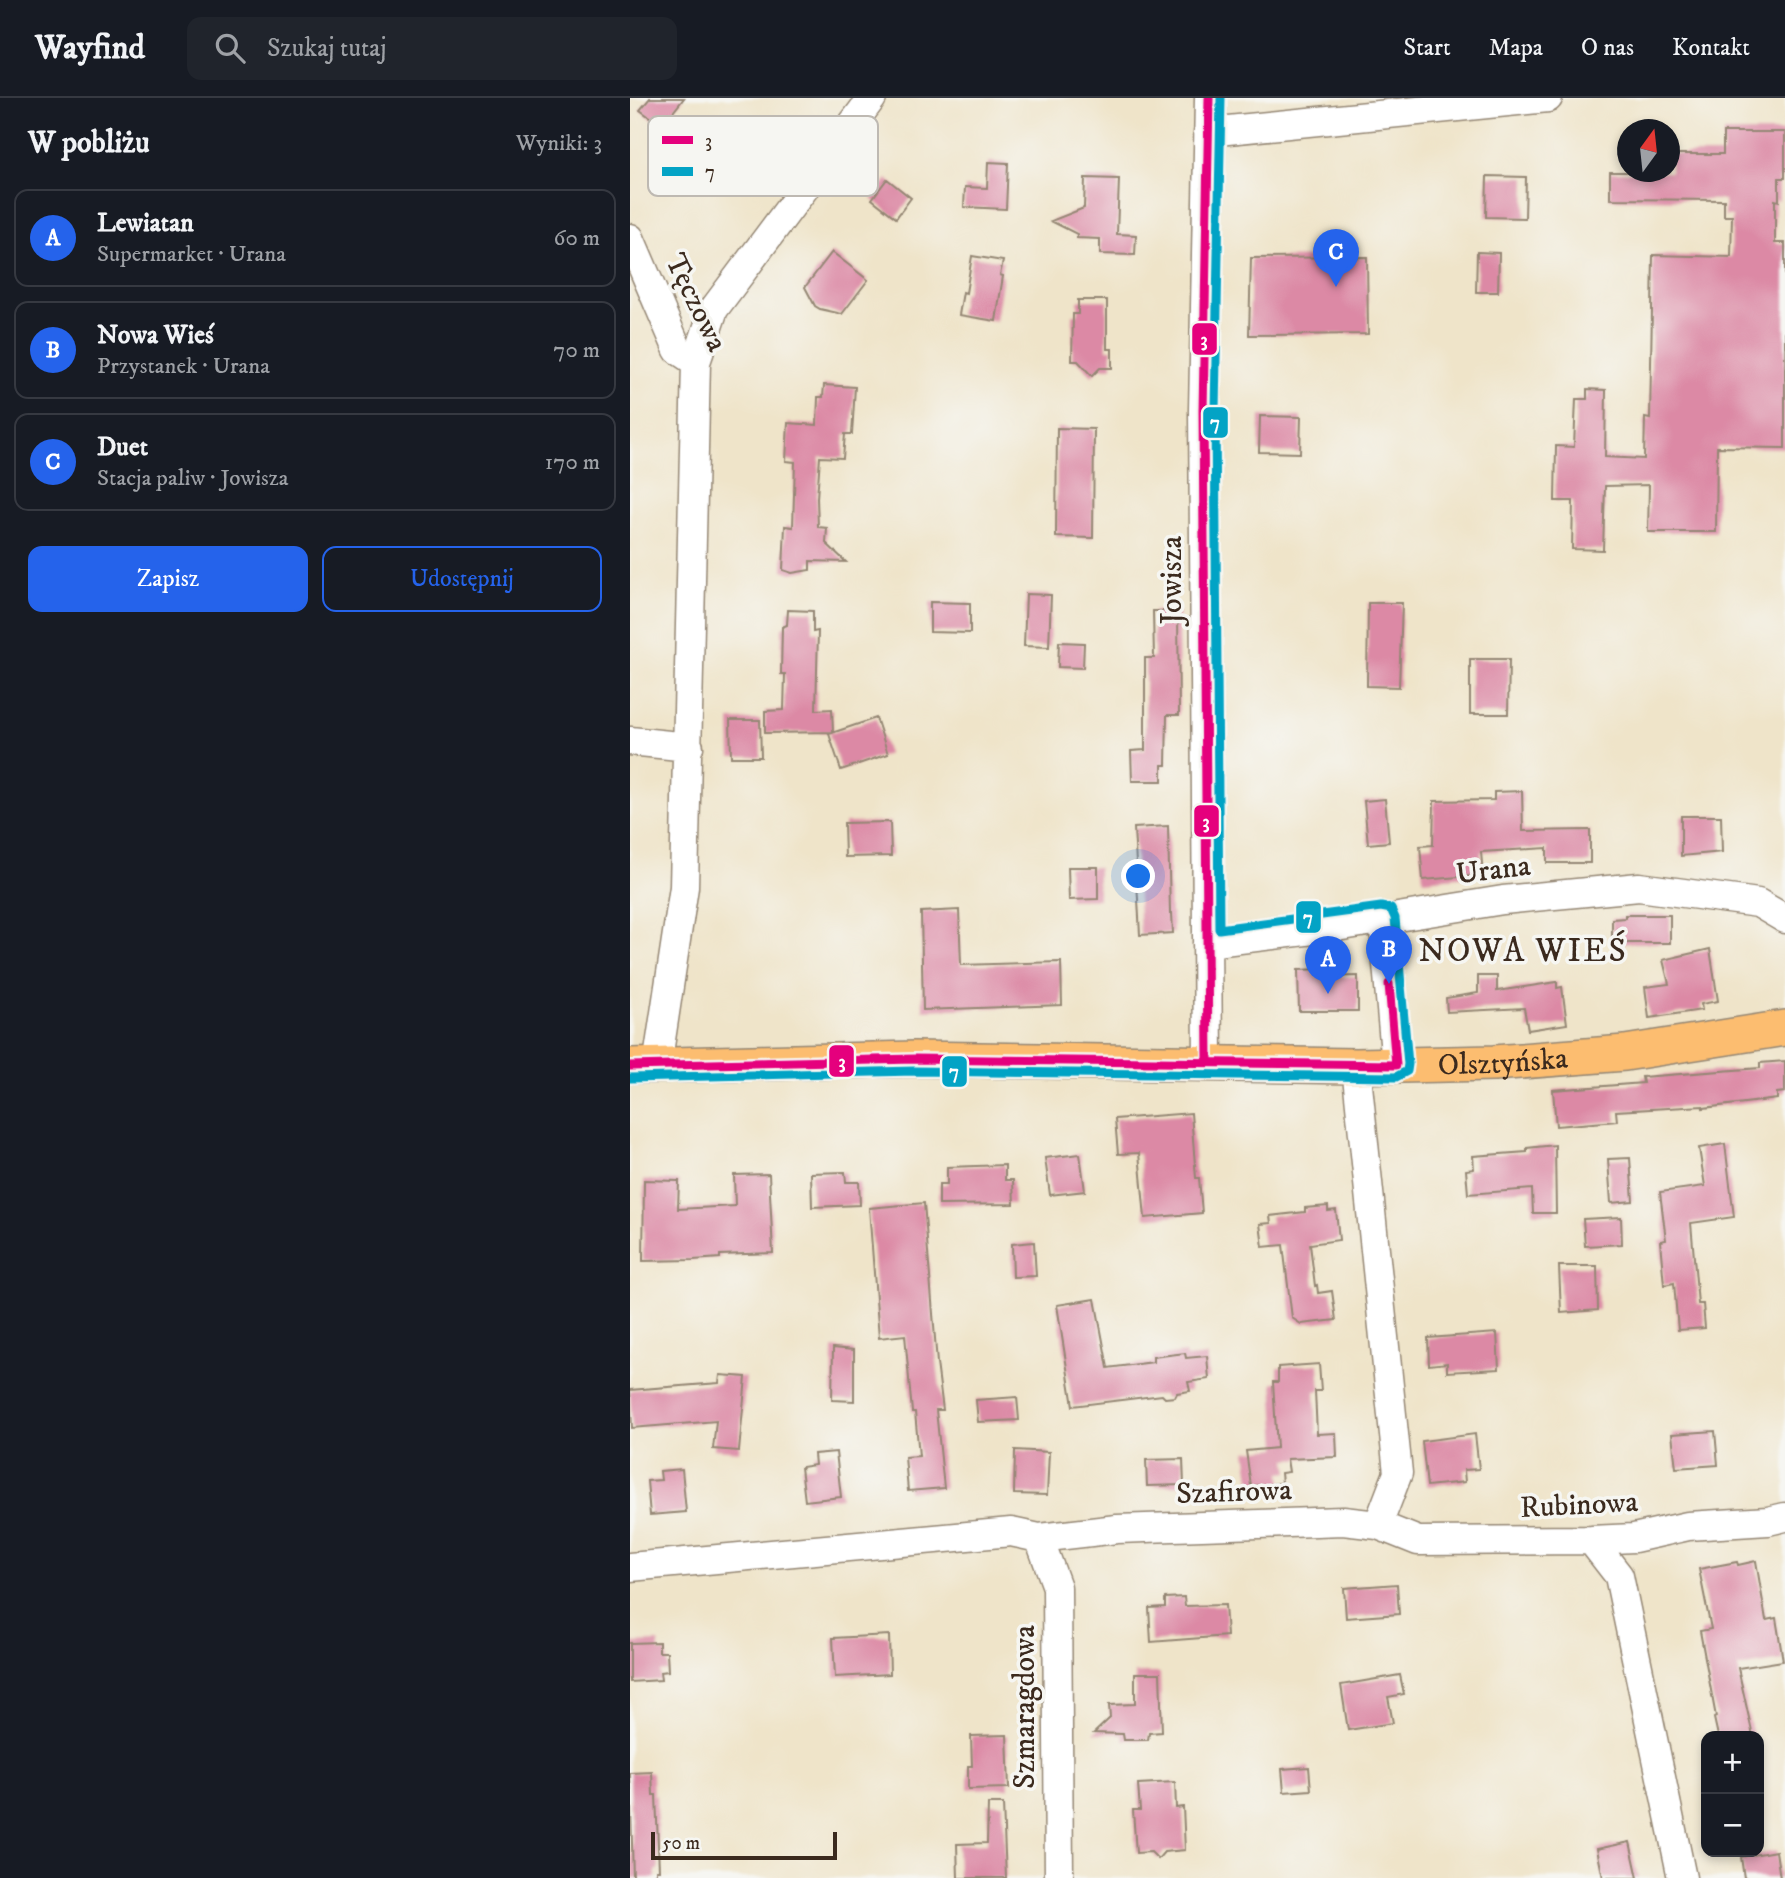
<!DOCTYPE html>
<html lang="pl">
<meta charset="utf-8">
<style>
:root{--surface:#171b24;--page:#20242c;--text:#f1f3f6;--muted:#9ea1a6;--line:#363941;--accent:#2563eb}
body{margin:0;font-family:"IM FELL DW Pica",serif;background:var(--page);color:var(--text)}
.controls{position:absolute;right:21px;bottom:21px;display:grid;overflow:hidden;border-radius:14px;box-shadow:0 4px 10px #0003}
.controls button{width:63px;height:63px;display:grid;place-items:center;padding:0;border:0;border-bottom:2px solid var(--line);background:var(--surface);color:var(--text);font:35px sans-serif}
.compass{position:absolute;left:987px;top:21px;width:63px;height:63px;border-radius:50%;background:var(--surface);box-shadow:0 4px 10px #0003;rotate:15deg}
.scale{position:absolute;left:21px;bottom:18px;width:186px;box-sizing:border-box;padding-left:7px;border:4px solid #3b2a1e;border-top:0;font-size:19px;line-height:24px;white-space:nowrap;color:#3b2a1e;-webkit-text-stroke:5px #f6f6f2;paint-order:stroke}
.you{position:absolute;left:509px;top:779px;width:24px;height:24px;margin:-18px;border:5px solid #fff;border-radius:50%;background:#1a73e8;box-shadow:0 0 0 10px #1a73e833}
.badge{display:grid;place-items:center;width:46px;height:46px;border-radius:50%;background:var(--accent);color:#fff;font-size:23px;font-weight:700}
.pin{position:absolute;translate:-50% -58px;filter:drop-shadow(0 2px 4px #0008)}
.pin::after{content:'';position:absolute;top:37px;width:24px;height:21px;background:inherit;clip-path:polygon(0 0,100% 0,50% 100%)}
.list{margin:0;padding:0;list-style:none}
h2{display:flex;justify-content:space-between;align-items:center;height:91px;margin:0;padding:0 28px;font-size:30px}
h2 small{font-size:23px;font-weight:400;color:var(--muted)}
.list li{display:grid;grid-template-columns:46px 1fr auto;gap:21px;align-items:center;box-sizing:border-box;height:98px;margin:0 14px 14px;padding:0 14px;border:2px solid var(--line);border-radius:14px}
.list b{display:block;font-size:26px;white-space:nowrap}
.list p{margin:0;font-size:23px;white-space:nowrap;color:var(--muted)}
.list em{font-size:23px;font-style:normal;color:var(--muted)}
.actions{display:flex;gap:14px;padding:21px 28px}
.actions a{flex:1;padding:16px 0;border:2px solid var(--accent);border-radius:14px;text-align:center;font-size:24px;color:var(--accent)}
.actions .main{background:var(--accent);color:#fff}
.icon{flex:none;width:38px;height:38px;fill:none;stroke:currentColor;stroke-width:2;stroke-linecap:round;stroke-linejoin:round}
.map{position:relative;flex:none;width:1155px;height:1780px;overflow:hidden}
header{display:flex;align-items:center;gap:42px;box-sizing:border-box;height:98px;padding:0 35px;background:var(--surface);border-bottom:2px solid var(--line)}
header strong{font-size:33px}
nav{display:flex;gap:38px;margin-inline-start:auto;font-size:24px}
.search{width:490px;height:63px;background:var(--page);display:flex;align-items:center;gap:18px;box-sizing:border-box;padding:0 24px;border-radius:14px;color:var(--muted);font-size:26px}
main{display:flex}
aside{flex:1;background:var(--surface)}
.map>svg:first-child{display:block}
</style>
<header>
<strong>Wayfind</strong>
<div class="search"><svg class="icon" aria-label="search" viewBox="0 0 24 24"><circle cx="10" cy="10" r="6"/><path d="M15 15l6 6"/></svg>Szukaj tutaj</div>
<nav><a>Start</a><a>Mapa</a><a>O nas</a><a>Kontakt</a></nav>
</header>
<main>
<aside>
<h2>W pobliżu<small>Wyniki: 3</small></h2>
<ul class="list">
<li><span class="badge">A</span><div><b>Lewiatan</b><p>Supermarket · Urana</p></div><em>60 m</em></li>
<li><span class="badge">B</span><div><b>Nowa Wieś</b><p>Przystanek · Urana</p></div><em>70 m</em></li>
<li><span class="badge">C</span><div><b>Duet</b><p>Stacja paliw · Jowisza</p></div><em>170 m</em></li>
</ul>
<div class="actions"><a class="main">Zapisz</a><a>Udostępnij</a></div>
</aside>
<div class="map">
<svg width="1155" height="1780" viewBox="0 0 1155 1780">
<rect width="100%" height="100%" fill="#f6f6f2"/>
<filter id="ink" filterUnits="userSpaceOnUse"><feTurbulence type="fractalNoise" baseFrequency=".0143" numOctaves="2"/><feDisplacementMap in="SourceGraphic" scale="14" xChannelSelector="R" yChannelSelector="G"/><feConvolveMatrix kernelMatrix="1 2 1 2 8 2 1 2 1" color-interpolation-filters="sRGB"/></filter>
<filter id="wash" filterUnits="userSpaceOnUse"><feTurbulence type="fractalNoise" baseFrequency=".00686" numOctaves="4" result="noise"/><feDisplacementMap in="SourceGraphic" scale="28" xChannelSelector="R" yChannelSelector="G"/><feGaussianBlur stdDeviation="1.57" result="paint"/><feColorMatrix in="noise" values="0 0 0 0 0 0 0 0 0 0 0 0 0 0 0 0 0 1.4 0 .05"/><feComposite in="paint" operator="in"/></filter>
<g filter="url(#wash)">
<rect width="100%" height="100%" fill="#efe4c9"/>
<g id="blocks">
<!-- building -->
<path fill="#dc89a5" d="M20 0H54L32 28 10 12Z
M1093 34H1155V80H1149V103L1145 102V145H1155V350L1087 349 1086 434H1018L1019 387 975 388 973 452 942 451 943 403H925L926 348 944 349 946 301H957V291L976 292 975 359 1014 361 1015 320 1020 321 1023 157 1101 159 1102 118H1094V102L980 101V74H1040V56H1093Z
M358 64 378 65 376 111 334 109 335 89 357 90Z
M857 78 896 79 895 120 856 119Z
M455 80 489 81 487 136 506 137 505 157 470 156V141L447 140V136L421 123 454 110Z
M257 81 281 100 266 120 242 101Z
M202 154 238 182 212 216 190 211 185 208 175 189Z
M847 154 869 155 868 194H846Z
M342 158 373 163 370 177 373 178 366 223 329 217 333 194 336 195Z
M737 159 738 236 619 237 621 160Z
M448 202H477V251H482V270H470L462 278 448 263H442L443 216H448Z
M194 287 225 289 222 336H215L213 360 190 359 187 400 188 429 197 430 196 445 216 464 180 463V472L162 475 153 472 155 428 163 429 165 364 156 363 158 325 187 327 188 299H193Z
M630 318 671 319 670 355 629 354Z
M427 330 464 331 463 440 426 439Z
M396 496 421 497 419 549 394 548Z
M300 504 340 505V535L300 534Z
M738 505H772L769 589 737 588Z
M158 512 183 513V534L188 533 186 612 202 611 203 634 135 635V613L154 612 155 576H151L152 529 157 527Z
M523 513H548L549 617H537L536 667H532V683H502L501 653 515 652V560H524Z
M429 544 454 545 453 570 428 569Z
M840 561H879L878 616H840Z
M246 620 258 656 211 672 199 636Z
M100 622H130L131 659H101Z
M892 693 893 733 960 732V765H917V750L851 754 853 777 793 782 790 748 803 747 804 703 864 702V694Z
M755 701 759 744 738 746 734 703Z
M1051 718H1091L1092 754 1051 758Z
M260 724 261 758 215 759 214 725Z
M538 728 540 815H542L543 835 510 837 504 730Z
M438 769H468V801L439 802Z
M329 812 331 867 431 864 432 907 293 912 291 814Z
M995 817H1040V845H982V821L995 820Z
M1080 851 1088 903 1071 906 1072 912 1019 920 1015 889 1039 886 1033 862Z
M694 871V879L728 878V913H669L668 872Z
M848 878H867V893L927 884V890L932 889 937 926 898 932 894 910 817 914 816 900 848 895Z
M1155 963V994L1147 995V1001L1073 1010V1008L986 1013 987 1023 926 1028 923 992 1013 985 1012 979 1130 970V965Z
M561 1015 566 1080H569L572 1115 515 1120 509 1055 488 1056 485 1021Z
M1095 1046 1104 1119 1061 1125 1068 1206H1073L1075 1230 1048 1232 1044 1185 1034 1187 1030 1143 1036 1142 1030 1094 1075 1088 1069 1050Z
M925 1047 926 1115H903L902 1091 838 1096 836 1072 844 1071 843 1058 897 1054V1050Z
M450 1056 455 1093 420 1097 415 1060Z
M1000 1060 1003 1103 981 1105 978 1061Z
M375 1067V1082H383L384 1106 309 1107V1086H317V1069Z
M215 1074 216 1084H229L230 1107 182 1109 181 1075Z
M139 1076 143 1155 90 1157V1160L63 1162 13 1163 14 1082 49 1083 48 1111 105 1108 104 1077Z
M294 1105 307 1265 313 1312H306L314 1390 278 1393 275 1359 289 1358 285 1314H282L275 1237 249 1240 239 1110Z
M698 1108V1113L706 1112 709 1142 680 1146 685 1188 687 1187 688 1195 702 1193 706 1222 671 1226 662 1220 653 1147 633 1149 630 1126 641 1125 640 1118 675 1114V1110Z
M991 1119 992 1146 955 1148 953 1121Z
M404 1144 406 1178 383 1179 382 1146Z
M929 1168H967L968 1212 931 1215Z
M465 1201 478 1270 523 1264V1259L555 1255 556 1260 577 1258 579 1281 558 1284 560 1293 547 1295 545 1299 535 1300 532 1297 443 1308 427 1207Z
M867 1235 869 1271 817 1274V1265L799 1267 798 1240Z
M203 1250 224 1252V1303L202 1302Z
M689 1266 691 1293H685L687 1336 706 1335 707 1359 657 1361 659 1374 651 1375 652 1385 621 1388 616 1353 647 1350 643 1284H648V1269Z
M90 1277 116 1279 109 1353 83 1351 86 1323 2 1330 0 1292 89 1285Z
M387 1299 389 1322 348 1324 346 1302Z
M1085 1333 1088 1367 1046 1370 1042 1336Z
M845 1336 849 1371 834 1372 835 1384 797 1388 792 1343Z
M385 1352 419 1354 417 1397 384 1396Z
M206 1354 211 1399 175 1403 171 1369 185 1367 184 1356Z
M553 1361 554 1387 517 1388 516 1362Z
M52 1371 56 1414 20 1417 17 1383 31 1382 30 1373Z
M1126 1463 1136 1522 1146 1520 1153 1563 1108 1570 1123 1638H1088L1084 1620 1086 1619 1070 1533 1081 1531 1069 1471 1107 1464 1108 1467Z
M767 1486 769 1516 716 1520 714 1490Z
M554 1499 555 1508 595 1507 597 1538 521 1544 519 1510 535 1509V1500Z
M259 1537 260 1576 205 1579 203 1540Z
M29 1544V1554H37L38 1573 30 1574 31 1582 0 1584V1545Z
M505 1575H530L532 1634 519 1635 518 1642H494L493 1636 464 1635 480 1620 479 1607 505 1606Z
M770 1577 774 1596 758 1599 763 1625 718 1632 711 1587Z
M377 1637 379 1690 338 1691V1668H342L341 1638Z
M679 1669 681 1692 654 1694 652 1671Z
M22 1674 23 1697H26L29 1772H26V1780H3L0 1675Z
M545 1684 546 1710 553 1709 555 1752 534 1754 528 1761 521 1754 506 1755 503 1712H510L508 1686Z
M358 1706H373L376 1780H328L327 1746 357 1745Z
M1000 1744 1008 1780H973L967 1751Z
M1146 1753 1150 1780H1114L1111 1759Z"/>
</g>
</g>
<g filter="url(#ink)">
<use href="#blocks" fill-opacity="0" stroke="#958774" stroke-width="2"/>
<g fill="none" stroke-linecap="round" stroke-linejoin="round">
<!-- minor casing -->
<g stroke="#958774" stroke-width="31">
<path id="minor" d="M578 34 918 0
M0 140 48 252 66 264
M0 643 59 649
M753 821 766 967
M577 845 700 830 873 802 1009 789 1128 805 1155 821
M578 964 573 313 579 0
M27 968 54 789 66 264 84 211 242 0
M726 968 768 1375 748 1427
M409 1440 427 1489 429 1780
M961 1442 989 1478 1052 1780
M0 1469 381 1434 409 1440 487 1431 713 1423 748 1427 788 1443 961 1442 1004 1440 1058 1428 1138 1423 1155 1419"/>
</g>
<!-- major casing -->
<g stroke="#958774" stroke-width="38">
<g id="major">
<path id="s1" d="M0 968 284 961 726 968 864 965 995 955 1155 930"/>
</g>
</g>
<!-- minor -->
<use href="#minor" stroke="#fff" stroke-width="28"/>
<!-- major -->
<use href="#major" stroke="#fcbd6f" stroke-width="35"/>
<!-- bus-1 casing -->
<g stroke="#f6f6f2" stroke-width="14">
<path id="bus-1" d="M578 964 573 313 579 0
M0 968 284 961 766 967 759 886"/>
</g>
<!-- bus-2 casing -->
<g stroke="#f6f6f2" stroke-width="14">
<path id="bus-2" d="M0 980 284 973 766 979 777 973 778 966 765 820 761 811 751 809 589 831 585 313 591 0"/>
</g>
<!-- bus-1 -->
<use href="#bus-1" stroke="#e5007d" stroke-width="9"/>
<!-- bus-2 -->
<use href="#bus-2" stroke="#03a3c5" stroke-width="9"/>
</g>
</g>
<g text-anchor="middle" stroke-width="7" stroke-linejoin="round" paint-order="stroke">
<!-- street labels -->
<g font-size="30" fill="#3b2a1e" stroke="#f6f6f2">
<text transform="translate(67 204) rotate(64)" y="10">Tęczowa</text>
<text transform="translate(541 482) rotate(-90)" y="10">Jowisza</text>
<text transform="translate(863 771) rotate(-7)" y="10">Urana</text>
<text dy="10" stroke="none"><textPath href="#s1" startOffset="873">Olsztyńska</textPath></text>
<text transform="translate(604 1393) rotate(-2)" y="10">Szafirowa</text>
<text transform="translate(949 1406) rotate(-3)" y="10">Rubinowa</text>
<text transform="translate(394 1609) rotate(-90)" y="10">Szmaragdowa</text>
</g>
<!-- quarter labels -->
<g font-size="33" letter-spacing="2" fill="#3b2a1e" stroke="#f6f6f2">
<text x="893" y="863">NOWA WIEŚ</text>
</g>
</g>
<!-- legend -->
<rect x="18" y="18" width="230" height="80" rx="10" fill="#f6f6f2" stroke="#beb9b2" stroke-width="2"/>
<rect x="32" y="38" width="31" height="8" fill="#e5007d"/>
<rect x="32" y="69" width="31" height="9" fill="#03a3c5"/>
<g font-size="19" fill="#3b2a1e">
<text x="75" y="49">3</text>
<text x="75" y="80">7</text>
</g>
<g stroke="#f6f6f2" stroke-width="2.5">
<rect x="561" y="224" width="27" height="34" rx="7" fill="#e5007d"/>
<rect x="572" y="308" width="27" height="33" rx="7" fill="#03a3c5"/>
<rect x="563" y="706" width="27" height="34" rx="7" fill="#e5007d"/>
<rect x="665" y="802" width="27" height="34" rx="7" fill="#03a3c5"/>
<rect x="198" y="946" width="27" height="34" rx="7" fill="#e5007d"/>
<rect x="311" y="957" width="27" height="33" rx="7" fill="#03a3c5"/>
</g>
<g font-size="19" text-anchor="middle" font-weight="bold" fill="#fff">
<text x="574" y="248">3</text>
<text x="585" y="331">7</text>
<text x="576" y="730">3</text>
<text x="678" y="826">7</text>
<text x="212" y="970">3</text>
<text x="324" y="980">7</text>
</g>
</svg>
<div class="controls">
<button>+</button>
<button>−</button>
</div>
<svg class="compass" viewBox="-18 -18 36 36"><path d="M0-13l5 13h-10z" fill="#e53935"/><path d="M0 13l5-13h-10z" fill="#9ea1a6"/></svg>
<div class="scale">50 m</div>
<div class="you"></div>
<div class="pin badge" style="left:698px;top:896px">A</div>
<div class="pin badge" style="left:759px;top:886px">B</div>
<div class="pin badge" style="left:706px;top:189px">C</div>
</div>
</main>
